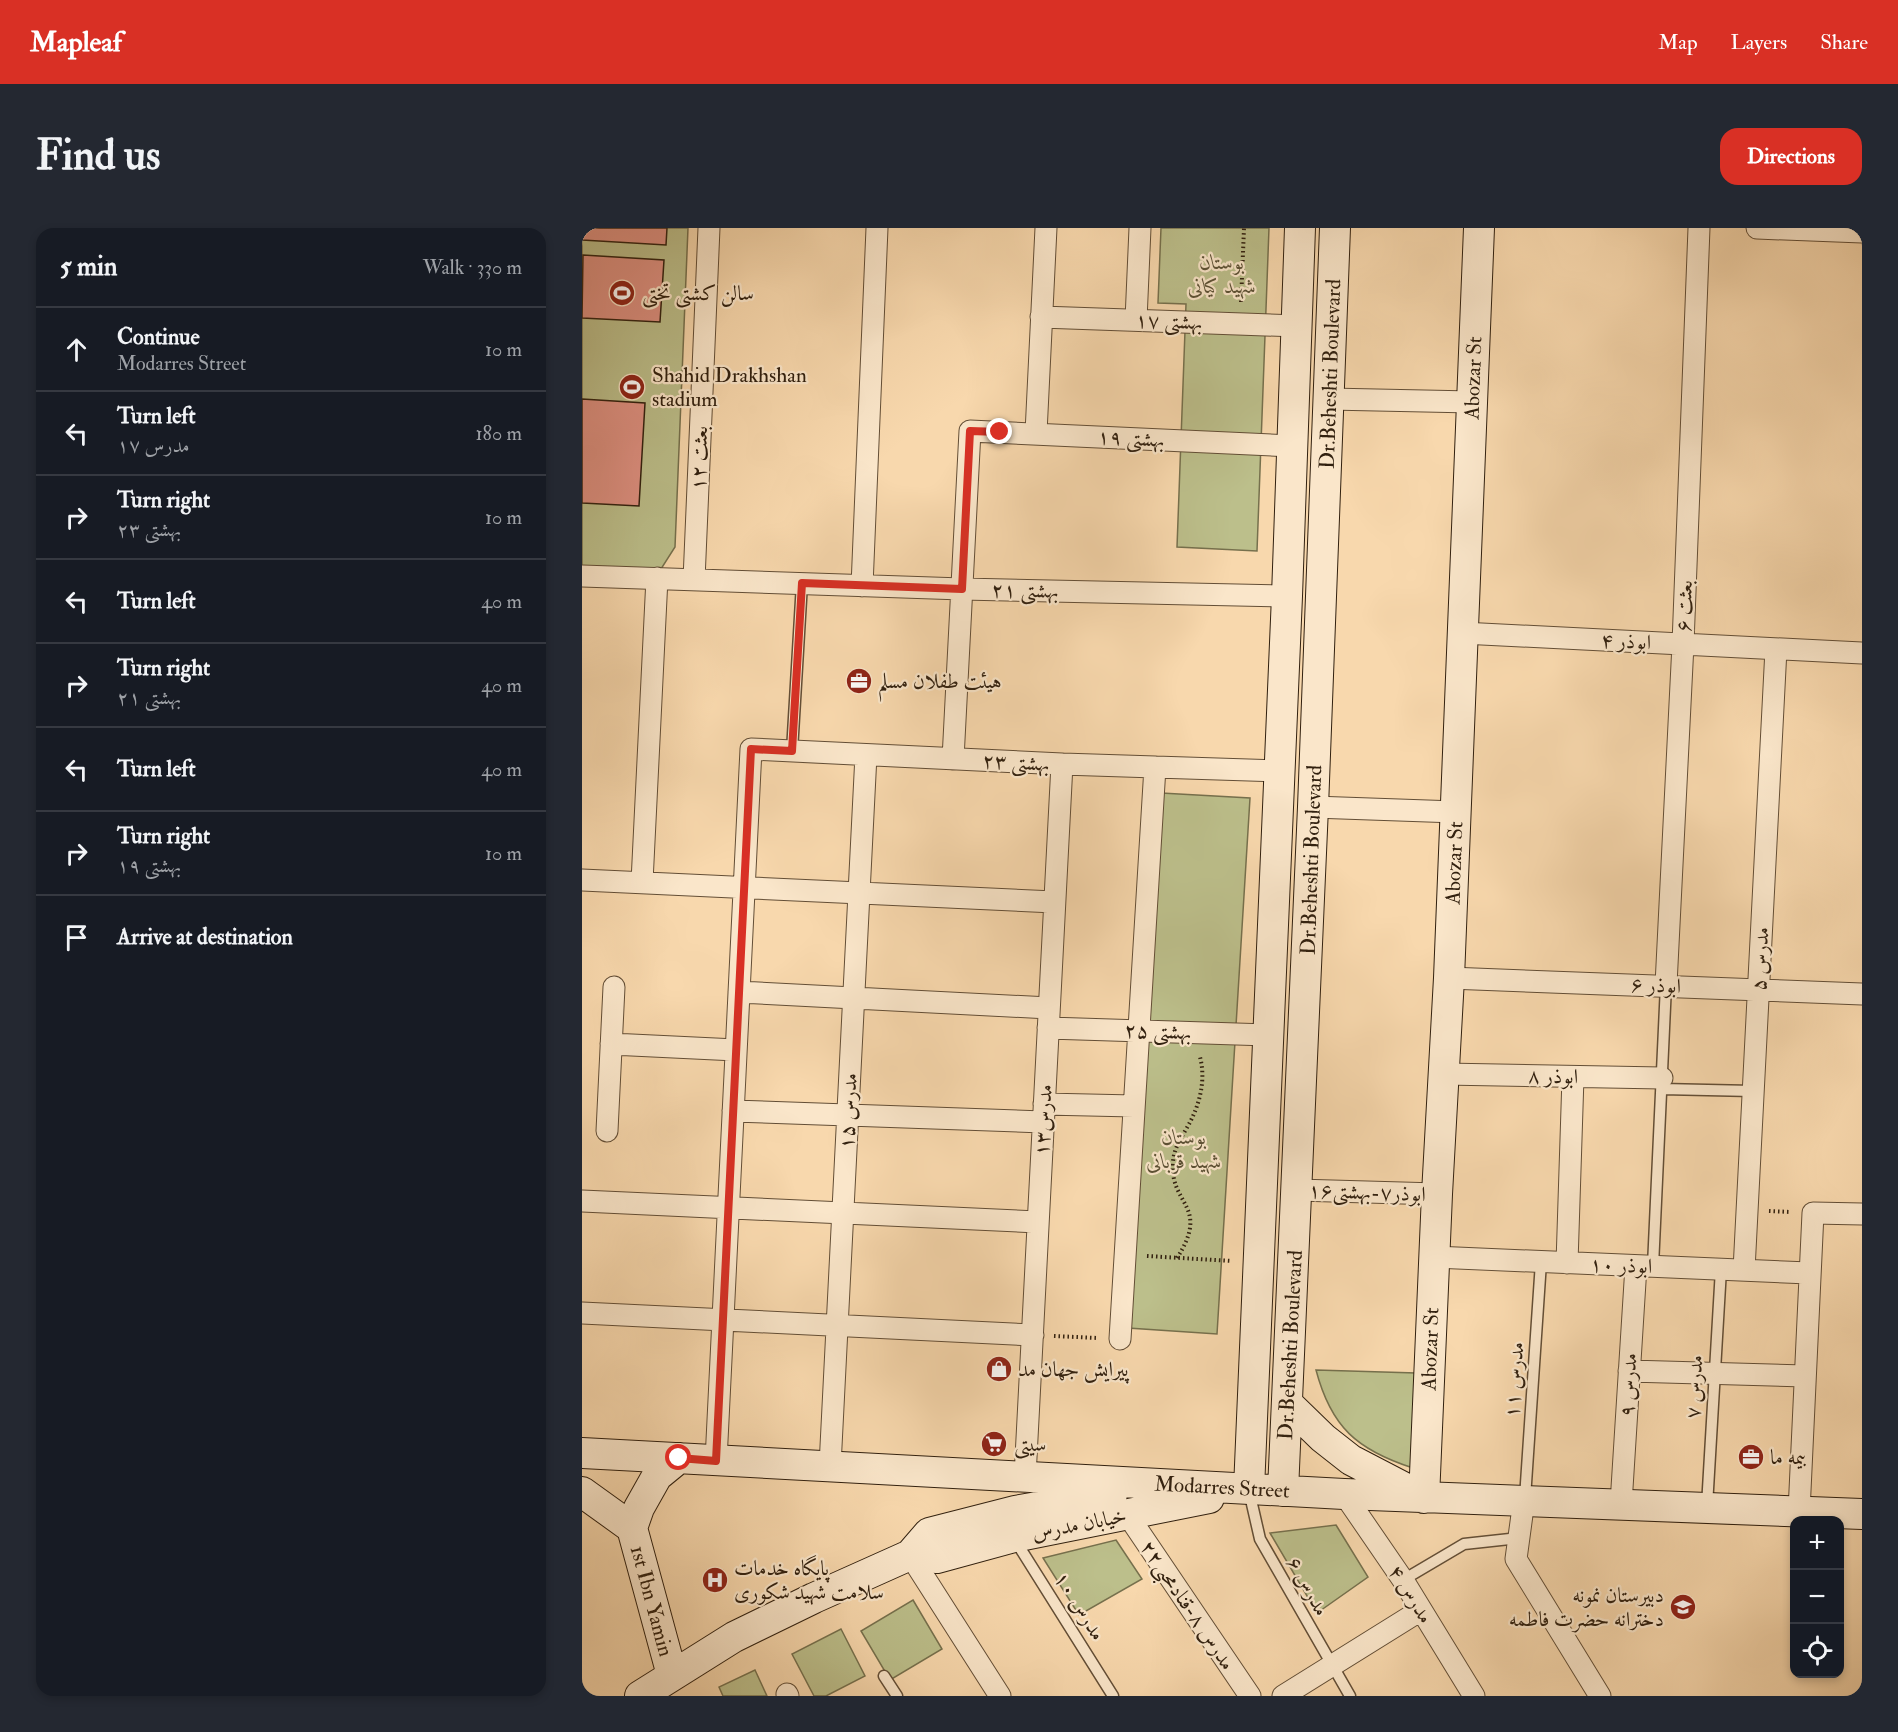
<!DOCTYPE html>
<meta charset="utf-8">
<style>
:root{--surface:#171b24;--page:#242831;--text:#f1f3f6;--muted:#9ea1a6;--line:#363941;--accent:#d93025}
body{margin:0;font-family:"IM FELL Double Pica",Amiri,serif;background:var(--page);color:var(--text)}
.controls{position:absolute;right:18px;bottom:18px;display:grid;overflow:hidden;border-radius:12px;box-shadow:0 3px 9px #0003}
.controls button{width:54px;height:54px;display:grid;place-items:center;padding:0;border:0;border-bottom:2px solid var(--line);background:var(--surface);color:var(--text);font:30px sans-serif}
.stop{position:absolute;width:18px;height:18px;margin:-14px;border:4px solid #d93025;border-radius:50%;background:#fff}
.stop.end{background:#d93025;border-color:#fff;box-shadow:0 2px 6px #0008}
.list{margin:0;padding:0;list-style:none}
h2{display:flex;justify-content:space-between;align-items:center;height:78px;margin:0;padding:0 24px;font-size:26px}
h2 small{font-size:20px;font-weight:400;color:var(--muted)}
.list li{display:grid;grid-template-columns:39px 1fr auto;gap:18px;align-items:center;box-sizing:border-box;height:84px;padding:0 24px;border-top:2px solid var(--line)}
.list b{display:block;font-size:22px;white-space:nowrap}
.list p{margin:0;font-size:20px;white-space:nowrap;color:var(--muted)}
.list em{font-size:20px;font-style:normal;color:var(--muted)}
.icon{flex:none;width:33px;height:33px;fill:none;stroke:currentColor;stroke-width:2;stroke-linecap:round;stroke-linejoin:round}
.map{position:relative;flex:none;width:1280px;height:1468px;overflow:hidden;border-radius:18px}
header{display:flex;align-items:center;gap:36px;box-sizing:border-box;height:84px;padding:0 30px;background:var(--accent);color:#fff}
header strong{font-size:28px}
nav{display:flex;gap:33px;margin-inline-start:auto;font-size:21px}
.intro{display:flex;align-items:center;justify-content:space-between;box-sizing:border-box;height:144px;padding:0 36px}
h1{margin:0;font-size:42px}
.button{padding:15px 27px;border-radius:18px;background:var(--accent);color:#fff;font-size:21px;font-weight:700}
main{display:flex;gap:36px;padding:0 36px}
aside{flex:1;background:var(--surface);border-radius:18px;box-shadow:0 3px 9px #0003}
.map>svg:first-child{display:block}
</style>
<header>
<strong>Mapleaf</strong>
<nav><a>Map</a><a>Layers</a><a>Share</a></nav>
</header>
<div class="intro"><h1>Find us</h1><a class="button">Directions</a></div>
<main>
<aside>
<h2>5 min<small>Walk · 330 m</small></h2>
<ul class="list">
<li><svg class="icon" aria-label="ahead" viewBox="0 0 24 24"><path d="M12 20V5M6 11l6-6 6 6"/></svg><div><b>Continue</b><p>Modarres Street</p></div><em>10 m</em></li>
<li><svg class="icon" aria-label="left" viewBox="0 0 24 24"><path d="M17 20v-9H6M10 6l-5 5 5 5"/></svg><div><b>Turn left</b><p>مدرس ۱۷</p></div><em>180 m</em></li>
<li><svg class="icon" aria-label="right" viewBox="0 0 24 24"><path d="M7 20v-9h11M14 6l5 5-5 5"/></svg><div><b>Turn right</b><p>بهشتی ۲۳</p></div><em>10 m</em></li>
<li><svg class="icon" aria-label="left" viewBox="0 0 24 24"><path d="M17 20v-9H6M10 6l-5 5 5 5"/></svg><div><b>Turn left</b></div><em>40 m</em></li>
<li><svg class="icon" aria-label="right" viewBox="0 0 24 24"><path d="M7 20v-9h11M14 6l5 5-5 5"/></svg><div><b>Turn right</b><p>بهشتی ۲۱</p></div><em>40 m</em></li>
<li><svg class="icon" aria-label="left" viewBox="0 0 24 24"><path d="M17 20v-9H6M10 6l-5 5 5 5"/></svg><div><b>Turn left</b></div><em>40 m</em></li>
<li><svg class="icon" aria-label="right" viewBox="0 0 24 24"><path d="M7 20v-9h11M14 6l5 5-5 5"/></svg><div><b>Turn right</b><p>بهشتی ۱۹</p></div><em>10 m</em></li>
<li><svg class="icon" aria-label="arrive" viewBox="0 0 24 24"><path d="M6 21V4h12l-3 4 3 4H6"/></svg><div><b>Arrive at destination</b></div></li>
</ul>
</aside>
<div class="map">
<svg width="1280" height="1468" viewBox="0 0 1280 1468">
<rect width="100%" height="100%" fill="#f8d8ad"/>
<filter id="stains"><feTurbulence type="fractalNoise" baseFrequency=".00333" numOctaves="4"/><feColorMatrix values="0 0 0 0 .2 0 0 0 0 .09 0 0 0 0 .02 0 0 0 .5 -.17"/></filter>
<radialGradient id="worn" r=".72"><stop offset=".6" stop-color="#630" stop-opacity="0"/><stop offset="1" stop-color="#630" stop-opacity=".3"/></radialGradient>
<!-- green -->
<path fill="#bcbf8b" stroke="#76704d" stroke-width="1.5" d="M0 0H106L93 319 79 341 0 338Z
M579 0H687L675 323 595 319 604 76 576 75Z
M579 565 668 570 635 1106 546 1100Z
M734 1142 834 1145 831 1240C775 1222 749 1199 734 1142Z
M754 1297 786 1349 735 1385 688 1305Z
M534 1312 560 1351 497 1387 461 1330Z
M331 1372 360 1421 308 1452 279 1403Z
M259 1401 283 1448 244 1468H232L210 1426Z
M173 1442 185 1468H141L137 1459Z"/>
<!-- building -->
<path fill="#df9183" stroke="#31200f" stroke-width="1.5" d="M0 0H85L84 17 0 12Z
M1 27 82 32 78 94 0 90Z
M0 171 63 175 57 278 0 275Z"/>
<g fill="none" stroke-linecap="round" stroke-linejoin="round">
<!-- lane casing -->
<g stroke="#634e36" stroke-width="13">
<path id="lane" d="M210 523 220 355
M1080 861 1171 863
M1071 1038 1084 757
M667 1263 678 1311 768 1468
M943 1270 959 1034
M1125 1278 1139 1041
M433 1312 531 1468
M821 1352 882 1316 937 1310
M302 1448 315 1468"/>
</g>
<!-- street casing -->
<g stroke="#634e36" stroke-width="23">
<path id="street" d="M1175 0 1280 4
M459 89 715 98
M554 92 558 0
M747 171 890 174
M454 205 464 0
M0 348 380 361 705 368
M112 352 127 0
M280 358 295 0
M880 405 1280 425
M371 531 388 203 709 218
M731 579 874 584
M0 652 472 674
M60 654 75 350
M867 750 1280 766
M1084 757 1101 416 1117 0
M157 764 467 780
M466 800 686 807
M29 816 154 822
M862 846 1080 850
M462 876 552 878
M151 883 461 894
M25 903 32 759
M715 962 855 966
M0 973 456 994
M852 1029 1227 1045
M985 1035 991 849
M1162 1042 1194 421
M0 1085 451 1107
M538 1111 573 539
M1047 1143 1223 1148
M134 1233 169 521 480 536 698 543
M248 1238 284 527
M443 1249 480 536
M762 1266 821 1352 892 1468
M942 1272 934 1331 1018 1468
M1039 1276 1054 1038
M1217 1284 1231 985 1280 986
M545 1286 668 1468
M328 1327 418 1468
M205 1466 206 1468
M701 1468 839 1382"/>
</g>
<!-- secondary casing -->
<g stroke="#31200f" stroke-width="32">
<path id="secondary" d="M706 1176 741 1210 769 1232 842 1270 855 966 867 750 897 0
M0 1225 762 1266 1280 1286
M667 1261 705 368 718 0
M701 1263 731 579 753 0
M0 1264 50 1300
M50 1300 90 1447
M50 1300 57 1280 75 1248 97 1230
M328 1327 355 1330 432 1309 627 1270
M58 1468 152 1409 232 1370 328 1327 347 1305 433 1283 530 1266"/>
</g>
<!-- path -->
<path stroke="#31200f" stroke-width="4" stroke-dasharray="1.5 3" stroke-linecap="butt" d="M659 74 662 0
M1187 983 1209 984
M565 1028 650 1033
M595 1030C629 977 587 977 591 934 592 919 600 909 607 896 618 876 624 851 618 829
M472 1108 516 1110"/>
<!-- lane -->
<use href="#lane" stroke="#fae6ca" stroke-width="10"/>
<!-- street -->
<use href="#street" stroke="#fae6ca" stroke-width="21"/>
<!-- secondary -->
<use href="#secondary" stroke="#fae6ca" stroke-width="30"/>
</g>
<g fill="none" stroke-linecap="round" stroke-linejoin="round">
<!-- route -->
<path stroke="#d93025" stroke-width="8" d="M97 1230 134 1233 169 521 210 523 220 355 380 361 388 203 418 204"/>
</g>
<!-- icons -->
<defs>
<g id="stadium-disc" transform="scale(1.35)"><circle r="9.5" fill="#8f2418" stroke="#fae6ca"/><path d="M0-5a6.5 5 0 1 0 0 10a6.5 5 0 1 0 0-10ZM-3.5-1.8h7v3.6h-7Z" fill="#fff"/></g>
<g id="office-disc" transform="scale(1.35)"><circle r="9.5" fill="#8f2418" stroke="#fae6ca"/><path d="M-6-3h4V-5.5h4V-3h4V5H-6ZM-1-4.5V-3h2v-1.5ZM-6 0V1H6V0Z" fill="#fff"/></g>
<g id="shop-disc" transform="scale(1.35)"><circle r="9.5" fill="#8f2418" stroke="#fae6ca"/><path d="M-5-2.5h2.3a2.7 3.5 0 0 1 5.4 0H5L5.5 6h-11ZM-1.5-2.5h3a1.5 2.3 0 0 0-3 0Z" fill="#fff"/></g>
<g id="supermarket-disc" transform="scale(1.35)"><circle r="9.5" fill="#8f2418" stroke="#fae6ca"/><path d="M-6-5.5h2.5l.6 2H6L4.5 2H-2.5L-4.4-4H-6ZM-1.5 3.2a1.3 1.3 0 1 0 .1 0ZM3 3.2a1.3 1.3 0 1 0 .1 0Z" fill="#fff"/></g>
<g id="hospital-disc" transform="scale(1.35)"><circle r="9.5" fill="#8f2418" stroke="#fae6ca"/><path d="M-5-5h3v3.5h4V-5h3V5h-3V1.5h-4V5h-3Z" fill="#fff"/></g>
<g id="school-disc" transform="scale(1.35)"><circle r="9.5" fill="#8f2418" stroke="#fae6ca"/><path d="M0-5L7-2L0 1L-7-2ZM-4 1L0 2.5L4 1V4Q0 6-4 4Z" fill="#fff"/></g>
</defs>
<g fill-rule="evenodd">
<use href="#stadium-disc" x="40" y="65"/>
<use href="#stadium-disc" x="50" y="159"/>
<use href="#office-disc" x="277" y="453"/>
<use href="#shop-disc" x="417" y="1141"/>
<use href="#supermarket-disc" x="412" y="1216"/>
<use href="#office-disc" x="1169" y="1229"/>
<use href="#hospital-disc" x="133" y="1352"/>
<use href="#school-disc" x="1101" y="1379"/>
</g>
<g text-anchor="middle" stroke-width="4.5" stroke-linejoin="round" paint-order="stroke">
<!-- park labels -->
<g font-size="21" font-style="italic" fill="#5b5034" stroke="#fae6ca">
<text x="640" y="41">بوستان<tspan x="640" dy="24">شهید کیانی</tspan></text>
<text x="602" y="916">بوستان<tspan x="602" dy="24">شهید قربانی</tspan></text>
</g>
<!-- poi labels -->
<g font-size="21" fill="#31200f" stroke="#fae6ca" text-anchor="start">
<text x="60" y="72">سالن کشتی تختی</text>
<text x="70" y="154">Shahid Drakhshan<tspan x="70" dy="24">stadium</tspan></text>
<text x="296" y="460">هيئت طفلان مسلم</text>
<text x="436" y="1148">پیرایش جهان مد</text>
<text x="432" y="1223">سیتی</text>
<text x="1188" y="1236">بیمه ما</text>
<text x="152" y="1347">پایگاه خدمات<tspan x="152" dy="24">سلامت شهید شکوری</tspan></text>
<text x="1082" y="1374" text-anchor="end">دبیرستان نمونه<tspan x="1082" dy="24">دخترانه حضرت فاطمه</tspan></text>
</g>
<!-- street labels -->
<g font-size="21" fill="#31200f" stroke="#fae6ca">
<text transform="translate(587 93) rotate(2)" y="7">بهشتی ۱۷</text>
<text transform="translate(748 146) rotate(-88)" y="7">Dr.Beheshti Boulevard</text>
<text transform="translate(891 150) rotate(-88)" y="7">Abozar St</text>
<text transform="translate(549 210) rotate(3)" y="7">بهشتی ۱۹</text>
<text transform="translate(117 230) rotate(-88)" y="7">بعثت ۱۲</text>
<text transform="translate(443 362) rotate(1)" y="7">بهشتی ۲۱</text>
<text transform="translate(1102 378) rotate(-88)" y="7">بعثت ۶</text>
<text transform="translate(1044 413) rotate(3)" y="7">ابوذر ۴</text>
<text transform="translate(434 534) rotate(3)" y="7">بهشتی ۲۳</text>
<text transform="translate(729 632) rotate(-88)" y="7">Dr.Beheshti Boulevard</text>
<text transform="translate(872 635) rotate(-88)" y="7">Abozar St</text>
<text transform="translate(1178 731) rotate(-87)" y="7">مدرس ۵</text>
<text transform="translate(1074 757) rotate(2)" y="7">ابوذر ۶</text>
<text transform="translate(576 803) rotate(2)" y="7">بهشتی ۲۵</text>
<text transform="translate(971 848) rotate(1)" y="7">ابوذر ۸</text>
<text transform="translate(266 883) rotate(-87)" y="7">مدرس ۱۵</text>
<text transform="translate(461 892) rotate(-87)" y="7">مدرس۱۳</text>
<text transform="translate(785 964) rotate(2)" y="7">ابوذر۷-بهشتی۱۶</text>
<text transform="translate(1039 1037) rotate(2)" y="7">ابوذر ۱۰</text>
<text transform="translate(708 1117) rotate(-87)" y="7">Dr.Beheshti Boulevard</text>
<text transform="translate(848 1121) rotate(-88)" y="7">Abozar St</text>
<text transform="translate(932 1152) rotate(-86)" y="7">مدرس ۱۱</text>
<text transform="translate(1046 1157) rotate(-87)" y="7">مدرس ۹</text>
<text transform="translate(1112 1159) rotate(-87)" y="7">مدرس ۷</text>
<text transform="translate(640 1259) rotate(3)" y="7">Modarres Street</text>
<text transform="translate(497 1296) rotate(-11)" y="7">خیابان مدرس</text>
<text transform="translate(726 1358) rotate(61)" y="7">مدرس ۶</text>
<text transform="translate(829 1366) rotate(58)" y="7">مدرس ۴</text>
<text transform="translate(70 1373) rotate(75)" y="7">1st Ibn Yamin</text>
<text transform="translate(606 1377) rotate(56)" y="7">مدرس ۸-قنادمحبی۲۲</text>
<text transform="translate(498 1378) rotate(58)" y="7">مدرس ۱۰</text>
</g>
</g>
<rect width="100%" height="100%" filter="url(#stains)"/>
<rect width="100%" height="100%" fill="url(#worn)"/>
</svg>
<div class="controls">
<button>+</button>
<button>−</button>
<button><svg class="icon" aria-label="locate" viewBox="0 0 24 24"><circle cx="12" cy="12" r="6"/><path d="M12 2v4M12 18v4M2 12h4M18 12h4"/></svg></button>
</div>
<div class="stop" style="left:97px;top:1230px"></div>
<div class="stop end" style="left:418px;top:204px"></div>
</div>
</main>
